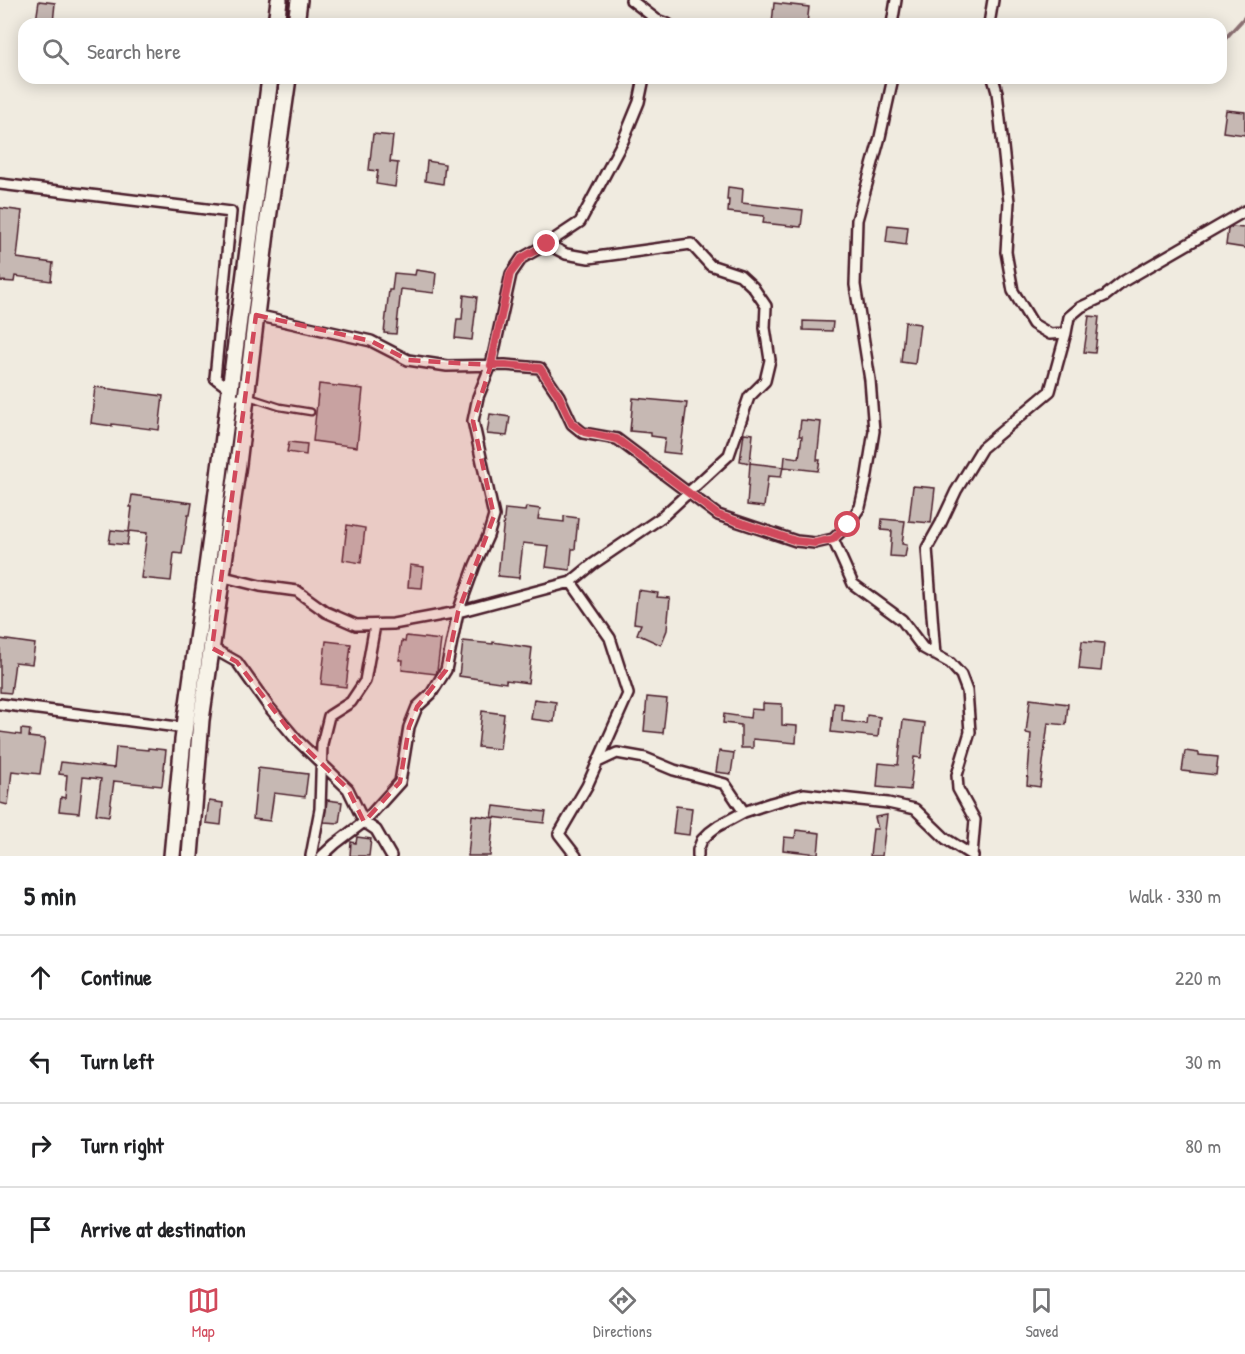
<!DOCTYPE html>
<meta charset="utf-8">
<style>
:root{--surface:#fff;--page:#f2f2f2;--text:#202124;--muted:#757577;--line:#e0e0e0;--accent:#d1495b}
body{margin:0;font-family:"Patrick Hand",sans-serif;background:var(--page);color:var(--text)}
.stop{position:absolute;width:18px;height:18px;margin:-14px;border:4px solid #d1495b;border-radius:50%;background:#fff}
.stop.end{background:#d1495b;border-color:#fff;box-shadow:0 2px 6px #0008}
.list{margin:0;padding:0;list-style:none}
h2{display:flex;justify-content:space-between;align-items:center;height:78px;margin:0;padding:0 24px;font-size:26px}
h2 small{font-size:20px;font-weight:400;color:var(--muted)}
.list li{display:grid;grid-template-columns:39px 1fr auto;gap:18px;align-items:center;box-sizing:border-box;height:84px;padding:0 24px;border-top:2px solid var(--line)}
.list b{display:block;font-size:22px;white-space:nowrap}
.list em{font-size:20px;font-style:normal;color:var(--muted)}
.icon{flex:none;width:33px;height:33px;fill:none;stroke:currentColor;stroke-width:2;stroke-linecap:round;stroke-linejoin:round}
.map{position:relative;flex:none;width:1245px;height:856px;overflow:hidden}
.search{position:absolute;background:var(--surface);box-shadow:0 3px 15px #0003;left:18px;right:18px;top:18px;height:66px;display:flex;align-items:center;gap:15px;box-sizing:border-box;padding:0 21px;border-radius:18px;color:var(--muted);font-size:22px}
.sheet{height:414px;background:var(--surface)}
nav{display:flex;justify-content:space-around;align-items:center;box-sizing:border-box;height:84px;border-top:2px solid var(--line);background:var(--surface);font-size:16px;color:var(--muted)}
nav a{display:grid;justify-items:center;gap:3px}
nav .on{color:var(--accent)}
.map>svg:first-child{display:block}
</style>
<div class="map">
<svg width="1245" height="856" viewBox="0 0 1245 856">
<rect width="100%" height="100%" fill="#f0ebe0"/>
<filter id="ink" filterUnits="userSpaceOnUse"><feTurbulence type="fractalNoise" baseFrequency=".0167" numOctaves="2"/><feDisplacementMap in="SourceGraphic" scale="12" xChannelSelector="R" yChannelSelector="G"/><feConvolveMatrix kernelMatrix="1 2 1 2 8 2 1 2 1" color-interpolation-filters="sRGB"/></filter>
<g filter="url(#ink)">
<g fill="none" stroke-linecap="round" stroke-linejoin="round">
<!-- stream -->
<path stroke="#8b6f72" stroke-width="4" d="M1222 42 1245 17"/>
</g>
<!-- building -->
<path fill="#c6b8b3" stroke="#4a1f2b" stroke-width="1.5" d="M39 1 55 3 53 23 36 21Z
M774 3 809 7 807 24H772Z
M1226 110 1245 112V135L1223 132Z
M373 134 393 136 390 162 398 163 395 187 376 184 378 171 369 170Z
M427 161 445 164 443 184 425 181Z
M728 187 743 189 742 203 803 210 801 227 763 223 764 216 728 212 729 200H727Z
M0 208 22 211 17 258 53 263 51 281 15 276 14 282 0 281Z
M888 225 908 227 906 245 886 242Z
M1232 227 1245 228V248L1226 245 1228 229Z
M416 270 436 273 434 293 401 289 396 334 384 333 389 290H392L394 273 415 275Z
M464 295 477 297 472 340 455 338 457 319H462Z
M1089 316 1099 317 1095 353 1084 352Z
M803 321 833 322 832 331 803 330Z
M905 322 920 324 915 364 901 362Z
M319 384 363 389 357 447 313 441Z
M95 387 163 396 159 430 112 424V426L91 423Z
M633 398 687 403 680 454 663 452 665 438 651 436V433L630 431Z
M490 414 510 417 507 436 487 434Z
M801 420 821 422 817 460H820L818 471 784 467 785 456 799 458 802 436H799Z
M744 433 753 434 750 463 740 461Z
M289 442 307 444 306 455 287 452Z
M750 463 783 467 781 477 768 476 764 507 747 505Z
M913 486 935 488 931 523 909 521Z
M132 495 192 503 190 515H188L182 554 174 553 171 581 141 578 147 533 129 531 132 507H130Z
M526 507 540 509 538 519 564 522V516L578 518 575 549H572L570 570 546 567 549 546 523 543 519 578 498 576 505 509 525 511Z
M882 519 905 521 902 544 907 545 905 557 890 556 892 531 881 530Z
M347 525 365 528 361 563 343 560Z
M111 530 129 532 127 545 109 543Z
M410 565 424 567 422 588 408 587Z
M638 590 658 593 657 597 670 598 667 630 661 645 637 634 641 624 634 623Z
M406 636 441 640 437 671 436 674 402 670 403 660H399L402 641 405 642Z
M0 639 35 644 32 664 15 662 11 693 0 692Z
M326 641 351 644 346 687 321 684Z
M463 641 493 644V642L532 648 528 683 506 680V683L459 676Z
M1082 641 1104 643 1101 671 1079 669Z
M647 697 667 699 663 733 644 731Z
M534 699 556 702 554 722 531 719Z
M1030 699 1068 704 1066 725 1048 723 1040 787 1027 785 1031 734 1026 733Z
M763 703 782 704V725L797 726 796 743 753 739V748H741V725L723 723 724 714 750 718 751 709 763 710Z
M834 703 843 704 842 721 866 724 867 715 880 717 878 737 831 732Z
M482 711 504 714 500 749 478 747Z
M903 720 925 723 921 758 914 757 910 790 877 787 879 763 898 765Z
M21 729 30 730 29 737 45 739 40 774 12 771 8 805 0 803V732L21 735Z
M116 747 148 750V748L166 750 162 786 114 781 109 816 96 814 101 779 83 777 79 813 59 811 61 797 65 798 67 775 59 774 61 762 114 768Z
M719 751 734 753 731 774 716 772Z
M1185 751 1199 753V755L1218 757 1216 775 1182 771Z
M258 768 308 774 305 797 274 793 270 821 253 819Z
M327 800 342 802 339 823 324 822Z
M209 801 223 803 221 825 206 823Z
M494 806 546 812 544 823 492 817Z
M676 806 692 808 689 835 673 833Z
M472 815 494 818 490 856H468Z
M887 815 882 856H870L873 829H878L875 817Z
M796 830 820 833 818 854 783 850 784 837 795 838Z
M357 837 371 839 369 856H350L351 842 356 843Z"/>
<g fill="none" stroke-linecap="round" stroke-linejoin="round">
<!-- service casing -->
<g stroke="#4a1f2b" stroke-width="9">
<path id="service" d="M232 398 246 396 280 407 311 412"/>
</g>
<!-- minor casing -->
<g stroke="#4a1f2b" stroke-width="14">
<path id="minor" d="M631 0 657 20 668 24
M892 24 896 0
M989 24 993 0
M993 78 997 92 1009 202 1006 252 1013 291 1033 324 1050 334 1066 333
M0 184 231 212 215 378 230 389
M256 315 371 341 408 360 447 366 505 365 540 368 559 396 572 424 583 433 617 439 718 515 796 541 815 543 833 539 848 525 860 507 866 481 874 431 870 380 855 285 857 220 880 137 893 78
M833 539 853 584 902 620 923 648 950 663 961 675 967 691 970 732 957 775 958 789 975 820 972 855
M220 576 260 586 297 591 326 612 356 625 393 624 458 612 571 582 593 564 662 517 729 455 749 397 765 381 770 360 765 328 766 306 753 287 740 275 710 265 691 244 589 258 566 254 547 244
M571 582 610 638 628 694 587 786 559 834 576 856
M210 649 212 648 237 662 269 707 296 739 348 789 364 822 376 830 391 856
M935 655 927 548 941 523 956 491 982 448 1050 391 1066 333 1069 317 1081 307 1105 296 1124 281 1245 211
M0 704 185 728
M598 762 617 753 645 758 674 770 725 784 744 812
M311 856 320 809 322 744 329 716 351 702 365 681 375 625
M322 856 335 844 364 822 400 782 409 727 417 707 431 694 446 670 458 612 475 565 488 536 494 516 473 421 478 397 491 365 511 274 522 258 547 244 580 222 623 141 639 102 644 78
M698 856V850L702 840 710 832 718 826 744 812 771 803 804 794 888 803 915 809 946 839 973 856"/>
</g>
<!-- primary casing -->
<g stroke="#4a1f2b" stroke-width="20">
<path id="primary" d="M276 24 279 0
M296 24 299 0
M172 856 183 740 211 538 270 78
M190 856 201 720 238 464 266 233 288 78"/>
</g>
<!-- service -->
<use href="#service" stroke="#f7f3e8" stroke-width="4.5"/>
<!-- minor -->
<use href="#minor" stroke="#f7f3e8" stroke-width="9"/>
<!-- primary -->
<use href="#primary" stroke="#f7f3e8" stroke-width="15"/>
</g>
</g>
<g fill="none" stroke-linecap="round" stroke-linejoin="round" filter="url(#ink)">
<!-- route -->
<path stroke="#d1495b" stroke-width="8" d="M547 244 522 258 510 274 491 365H506L540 368 559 396 572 424 584 432 617 439 718 515 796 541 815 543 833 539 848 525"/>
</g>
<!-- marked area -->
<path fill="#d1495b" fill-opacity="0.2" stroke="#d1495b" stroke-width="4.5" stroke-dasharray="12 8" stroke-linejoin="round" d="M256 315 371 341 408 360 491 365 473 421 494 516 458 612 446 670 417 707 409 727 400 782 364 822 348 789 296 739 237 662 212 648Z"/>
</svg>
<div class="stop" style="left:848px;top:525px"></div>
<div class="stop end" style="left:547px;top:244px"></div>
<div class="search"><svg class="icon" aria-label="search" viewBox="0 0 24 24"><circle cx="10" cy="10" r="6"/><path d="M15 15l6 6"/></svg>Search here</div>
</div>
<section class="sheet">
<h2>5 min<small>Walk · 330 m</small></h2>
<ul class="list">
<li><svg class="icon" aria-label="ahead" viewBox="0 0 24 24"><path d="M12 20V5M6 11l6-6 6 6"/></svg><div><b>Continue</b></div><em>220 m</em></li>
<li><svg class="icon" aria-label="left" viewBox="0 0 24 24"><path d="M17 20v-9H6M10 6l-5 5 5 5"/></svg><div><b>Turn left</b></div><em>30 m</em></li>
<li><svg class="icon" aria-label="right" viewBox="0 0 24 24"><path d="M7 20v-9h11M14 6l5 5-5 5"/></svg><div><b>Turn right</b></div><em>80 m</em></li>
<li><svg class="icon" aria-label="arrive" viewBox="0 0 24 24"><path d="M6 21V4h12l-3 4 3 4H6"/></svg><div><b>Arrive at destination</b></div></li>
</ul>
</section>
<nav>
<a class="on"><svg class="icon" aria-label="map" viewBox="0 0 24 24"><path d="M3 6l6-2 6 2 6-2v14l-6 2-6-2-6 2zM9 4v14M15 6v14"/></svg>Map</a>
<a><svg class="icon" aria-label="directions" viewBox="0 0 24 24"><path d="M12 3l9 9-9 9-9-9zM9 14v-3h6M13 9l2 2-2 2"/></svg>Directions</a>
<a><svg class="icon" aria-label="saved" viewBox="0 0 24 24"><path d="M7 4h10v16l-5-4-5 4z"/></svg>Saved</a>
</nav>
